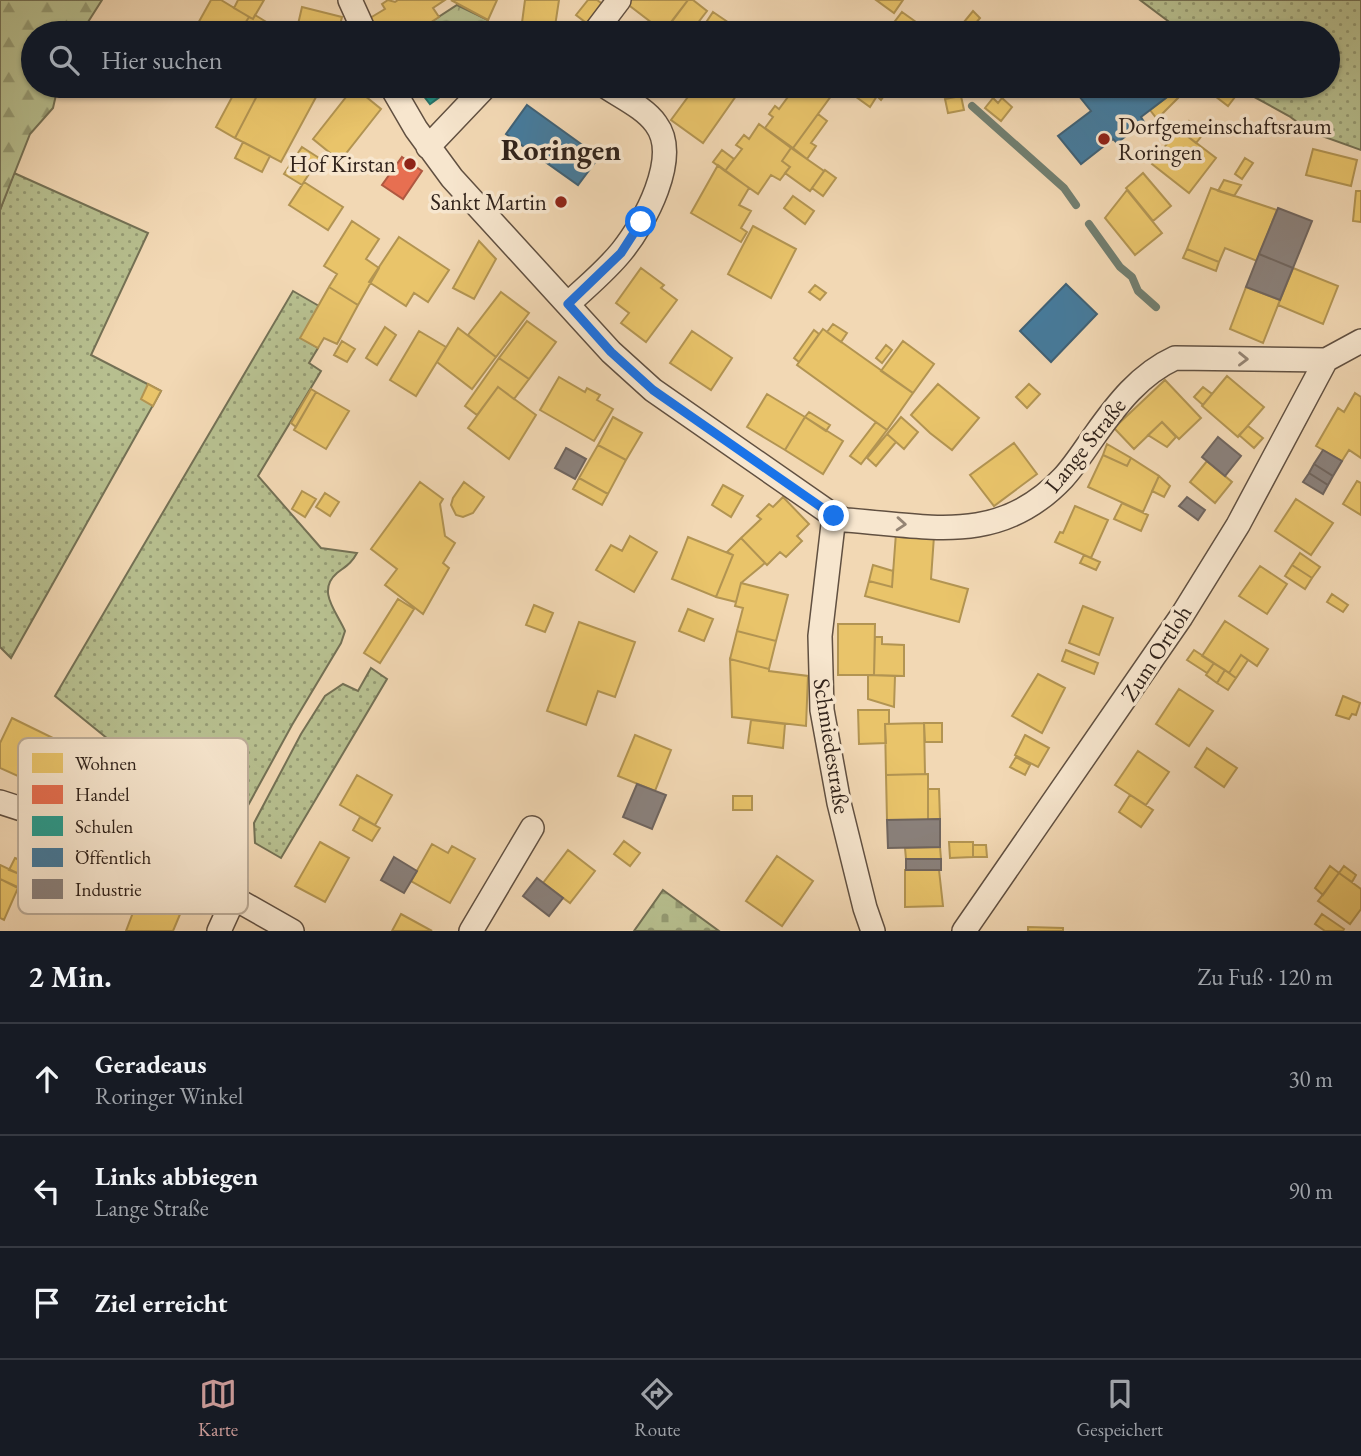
<!DOCTYPE html>
<html lang="de">
<meta charset="utf-8">
<style>
:root{--surface:#171b24;--page:#20242c;--text:#f1f3f6;--muted:#9ea1a6;--line:#363941;--accent:#c59692}
body{margin:0;font-family:"EB Garamond",serif;background:var(--page);color:var(--text)}
.stop{position:absolute;width:21px;height:21px;margin:-16px;border:5px solid #1a73e8;border-radius:50%;background:#fff}
.stop.end{background:#1a73e8;border-color:#fff;box-shadow:0 2px 7px #0008}
.list{margin:0;padding:0;list-style:none}
h2{display:flex;justify-content:space-between;align-items:center;height:91px;margin:0;padding:0 28px;font-size:30px}
h2 small{font-size:23px;font-weight:400;color:var(--muted)}
.list li{display:grid;grid-template-columns:46px 1fr auto;gap:21px;align-items:center;box-sizing:border-box;height:112px;padding:0 28px;border-top:2px solid var(--line)}
.list b{display:block;font-size:26px;white-space:nowrap}
.list p{margin:0;font-size:23px;white-space:nowrap;color:var(--muted)}
.list em{font-size:23px;font-style:normal;color:var(--muted)}
.icon{flex:none;width:38px;height:38px;fill:none;stroke:currentColor;stroke-width:2;stroke-linecap:round;stroke-linejoin:round}
.map{position:relative;flex:none;width:1361px;height:931px;overflow:hidden}
.search{position:absolute;background:var(--surface);box-shadow:0 2px 5px #0004;left:21px;right:21px;top:21px;height:77px;display:flex;align-items:center;gap:18px;box-sizing:border-box;padding:0 24px;border-radius:38px;color:var(--muted);font-size:26px}
.sheet{height:427px;background:var(--surface)}
nav{display:flex;justify-content:space-around;align-items:center;box-sizing:border-box;height:98px;border-top:2px solid var(--line);background:var(--surface);font-size:19px;color:var(--muted)}
nav a{display:grid;justify-items:center;gap:4px}
nav .on{color:var(--accent)}
.map>svg:first-child{display:block}
</style>
<div class="map">
<svg width="1361" height="931" viewBox="0 0 1361 931">
<defs>
<pattern id="grass-dots" width="8" height="8" patternUnits="userSpaceOnUse" patternTransform="scale(1.75)"><rect width="8" height="8" fill="#b7bf8f"/><path d="M2 2h.1M6 6h.1" fill="none" stroke="#959b74" stroke-width="1.8" stroke-linecap="round"/></pattern>
<pattern id="forest-firs" width="22" height="20" patternUnits="userSpaceOnUse" patternTransform="scale(1.75)"><rect width="22" height="20" fill="#b7bf8f"/><path d="M5 1l3.5 6h-7zM16 11l3.5 6h-7z" fill="#959b74"/></pattern>
<pattern id="cemetery-stones" width="16" height="16" patternUnits="userSpaceOnUse" patternTransform="scale(1.75)"><rect width="16" height="16" fill="#b7bf8f"/><path d="M2 7V4a2 2 0 0 1 4 0v3zM10 15v-3a2 2 0 0 1 4 0v3z" fill="#959b74"/></pattern>
<pattern id="park-crowns" width="20" height="18" patternUnits="userSpaceOnUse" patternTransform="scale(1.75)"><rect width="20" height="18" fill="#b7bf8f"/><path d="M2 6a3 3 0 1 1 6 0M12 15a3 3 0 1 1 6 0" fill="none" stroke="#959b74"/></pattern>
</defs>
<rect width="100%" height="100%" fill="#f2d8b4"/>
<filter id="stains"><feTurbulence type="fractalNoise" baseFrequency=".00286" numOctaves="4"/><feColorMatrix values="0 0 0 0 .2 0 0 0 0 .09 0 0 0 0 .02 0 0 0 .5 -.17"/></filter>
<radialGradient id="worn" r=".72"><stop offset=".6" stop-color="#630" stop-opacity="0"/><stop offset="1" stop-color="#630" stop-opacity=".3"/></radialGradient>
<!-- grass -->
<path fill="url(#grass-dots)" stroke="#747155" stroke-width="2" d="M1140 0H1361V150L1311 132 1289 116 1234 86H1328V33H1184Z
M14 173 148 233 91 355 161 391 11 658 0 647V210Z
M293 291 319 306 301 338 318 348 309 363 321 371 258 476 321 548 357 553C351 564 346 566 337 573 316 591 337 612 345 631L341 643 292 725 234 831 193 808 55 696Z
M371 668 387 679 281 858 255 843 254 823 301 734 325 696 343 684 358 691Z"/>
<!-- forest -->
<path fill="url(#forest-firs)" stroke="#747155" stroke-width="2" d="M0 0H102L81 33H33V86H58L53 108 30 134 0 210Z"/>
<!-- cemetery -->
<path fill="url(#cemetery-stones)" stroke="#747155" stroke-width="2" d="M663 890 719 931H634Z"/>
<!-- park -->
<path fill="url(#park-crowns)" stroke="#747155" stroke-width="2" d="M457 5 488 20 485 33H414Z"/>
<!-- homes -->
<path fill="#e9c46a" stroke="#b29452" stroke-width="2" d="M211 0H221L249 17 239 33H206L196 27Z
M238 0H264L253 19 234 8Z
M388 0 395 2 398 0H445L433 8 439 17 414 33H380L370 18 385 9 382 4Z
M451 0H497L488 20Z
M525 0H559L554 33 521 30Z
M588 0H597L604 5 589 25 576 15Z
M628 0H688L664 32 626 3Z
M688 0H693L707 11 690 33H685L671 22Z
M876 0H903L894 13Z
M302 7 342 17 338 33H296Z
M973 11 980 18 971 29 964 22Z
M713 12 744 33H699Z
M902 12 923 27 919 33H886Z
M255 15 268 23 261 33H239L249 17 253 19Z
M238 86H256L261 88 235 138 216 127Z
M262 86H322L281 162 235 138Z
M696 86H743L703 143 671 120Z
M796 86H824L834 92 793 148 765 128 773 117 769 114 775 106 779 109Z
M841 86H891L881 100 877 96 870 107Z
M1216 86H1228L1238 93 1228 106 1211 93Z
M354 87 381 109 340 161 313 139Z
M1175 91 1179 97 1157 119 1150 110Z
M961 96 964 110 948 113 945 99Z
M993 98 998 103 1002 98 1012 107 1001 121 985 108Z
M818 114 827 121 811 143 816 146 807 159 793 148Z
M1189 121 1204 133 1196 143 1181 131Z
M759 124 791 148 782 161 790 167 780 180 771 175 758 194 725 171 742 149 736 145 744 135 749 139Z
M1178 129 1216 158 1189 193 1152 164Z
M243 142 270 156 262 172 235 158Z
M302 147 319 158 302 185 284 174Z
M791 148 824 171 810 191 785 173 790 167 782 161Z
M1313 149 1357 160 1351 186 1306 175Z
M722 150 734 159 725 171 713 162Z
M1245 158 1253 163 1242 179 1235 174Z
M718 165 749 188 739 205 751 211 741 228 747 232 741 242 691 213Z
M825 170 836 178 823 196 812 188Z
M1143 173 1171 206 1153 221 1126 188Z
M1224 180 1241 185 1234 196 1218 191Z
M304 182 343 207 328 230 289 205Z
M1211 188 1277 210 1257 261 1225 248 1219 262 1187 249Z
M1127 190 1162 233 1135 255 1105 218Z
M1356 191H1361V222L1353 221Z
M793 196 814 211 805 224 784 208Z
M352 221 379 239 366 259 379 268 358 305 329 287 337 274 324 266Z
M753 226 796 249 771 298 728 274Z
M399 237 449 270 428 302 414 293 406 306 369 282Z
M479 241 496 259 474 299 453 288Z
M1187 249 1219 262 1216 271 1183 258Z
M641 268 664 285 661 288 677 300 646 342 621 323 629 313 616 303Z
M1293 268 1338 286 1323 324 1278 305Z
M815 285 826 293 820 300 809 292Z
M329 287 358 305 337 344 324 338 318 348 300 338Z
M1246 287 1280 300 1263 343 1230 329Z
M501 292 529 313 496 357 468 335Z
M527 321 556 342 529 379 499 358Z
M833 324 847 333 841 342 827 332Z
M385 327 396 335 377 365 366 358Z
M458 328 496 357 472 389 437 362Z
M823 329 913 393 887 430 797 365Z
M814 330 819 334 799 362 794 358Z
M419 331 446 347 416 396 390 380Z
M692 331 732 358 711 390 670 363Z
M342 341 355 349 347 362 334 355Z
M903 341 934 364 913 393 881 371Z
M886 345 892 350 882 363 876 358Z
M499 358 529 379 514 399 498 387 477 415 465 406Z
M1227 376 1264 407 1238 437 1202 406Z
M559 377 585 392 587 388 600 395 597 400 613 409 594 441 540 410Z
M1165 380 1201 418 1179 439 1162 422 1134 449 1114 428Z
M148 384 161 391 153 406 141 399Z
M938 384 979 418 952 450 930 433 911 415Z
M1029 384 1040 394 1027 408 1016 397Z
M498 387 536 415 509 459 468 428Z
M1203 387 1212 394 1203 405 1194 397Z
M311 389 316 392 296 427 291 423Z
M316 392 349 411 326 449 294 430Z
M1355 393 1361 397V458L1349 450 1342 461 1316 446 1338 408 1344 412Z
M767 394 805 417 785 450 747 427Z
M809 412 830 425 826 431 805 417Z
M613 417 642 433 626 460 598 445Z
M805 417 843 441 823 474 785 450Z
M901 417 918 432 904 449 887 434Z
M876 422 887 430 861 464 850 456Z
M1162 422 1176 437 1167 447 1148 435Z
M1248 426 1263 438 1254 448 1239 435Z
M887 434 896 442 876 466 867 458Z
M1014 443 1037 474 994 506 970 475Z
M1107 444 1131 458 1127 466 1103 455Z
M598 445 626 460 608 494 579 478Z
M1103 455 1127 466 1131 458 1159 476 1143 512 1088 487Z
M1207 461 1232 482 1215 503 1190 482Z
M1159 476 1170 486 1164 497 1152 491Z
M579 478 608 494 602 505 573 489Z
M1357 481 1361 483V515L1343 504Z
M420 482 443 499 440 504 445 536 455 543 443 563 449 568 423 614 385 585 397 569 371 549Z
M464 482 484 497 473 513 463 517 456 515 451 505 453 498Z
M723 485 743 496 731 517 712 505Z
M302 491 316 499 305 517 292 509Z
M325 493 339 502 330 516 316 507Z
M783 497 809 524 797 536 802 541 786 557 780 552 767 565 741 538 761 519 757 516 769 504 773 507Z
M1296 499 1333 523 1311 555 1275 531Z
M1122 503 1148 515 1141 531 1114 519Z
M1075 506 1108 520 1091 558 1055 542 1060 532 1063 533Z
M896 533 934 536 931 579 968 589 959 622 865 596 869 581 892 587Z
M630 536 657 552 634 592 596 570 611 545 622 551Z
M688 537 733 555 716 597 672 579Z
M741 538 765 563 741 583 736 602 716 597 733 555 727 552Z
M1300 553 1320 567 1312 578 1292 565Z
M1084 555 1100 562 1096 570 1080 563Z
M873 565 893 571 892 587 869 581Z
M1292 565 1312 578 1305 589 1285 576Z
M1260 566 1287 584 1267 614 1239 596Z
M741 583 788 595 776 641 737 631 743 608 735 606Z
M1332 594 1348 605 1343 612 1327 602Z
M398 599 414 609 380 663 364 653Z
M534 605 553 613 545 632 526 625Z
M1083 606 1113 618 1099 655 1069 643Z
M688 609 713 619 704 641 679 631Z
M1225 621 1268 649 1257 666 1241 655 1229 673 1202 656Z
M579 622 635 642 615 697 598 691 586 725 547 711Z
M838 624H875L874 675H838Z
M737 631 776 641 769 669 730 659Z
M875 637H882V644L904 645V676L874 675Z
M1066 650 1098 663 1094 674 1062 661Z
M1194 650 1214 663 1207 673 1187 660Z
M1241 655 1248 660 1236 678 1229 673Z
M730 659 769 669V671L808 676 806 726 732 717Z
M1214 663 1225 670 1217 683 1206 675Z
M1225 670 1236 678 1228 690 1217 683Z
M1038 674 1065 688 1042 733 1012 716Z
M868 675 895 676 894 707 868 699Z
M1179 689 1213 711 1189 746 1156 724Z
M1343 696 1360 703 1356 715 1352 714 1349 719 1336 715Z
M858 710H889V724H885L886 743 859 744Z
M12 718 55 739 45 760 51 763 40 786 0 768V743Z
M751 720 785 724 783 748 748 743Z
M924 723 925 774 886 775 885 724Z
M924 723H942V742H925Z
M635 735 671 750 655 791 618 776Z
M1025 735 1049 748 1038 767 1015 755Z
M1207 748 1237 768 1224 787 1195 767Z
M1138 751 1169 772 1146 805 1115 785Z
M1016 757 1030 765 1025 775 1010 767Z
M928 774V820H887L886 775Z
M357 775 392 795 375 825 340 805Z
M928 789H939L940 819 928 820Z
M1130 795 1153 810 1141 827 1119 812Z
M733 796H752V810H733Z
M360 817 380 828 372 841 353 830Z
M624 841 640 853 630 866 614 854Z
M320 842 349 858 325 902 295 886Z
M949 842H973V857L950 858Z
M432 844 448 853 452 846 475 859 450 903 411 881Z
M973 845H986L987 857H973Z
M940 847 941 859H906L905 848Z
M568 850 595 871 570 903 543 883Z
M777 856 813 881 782 926 746 901Z
M15 858 32 865 27 877 9 870Z
M0 865 30 879 24 890 0 879Z
M1330 866 1339 873 1323 895 1315 888Z
M1344 866 1356 875 1352 882 1339 873Z
M905 870H939L943 906 905 907Z
M1339 873 1361 889V909L1350 924 1318 901Z
M0 879 18 888 4 920 0 918Z
M140 894 181 912 173 931H126Z
M401 914 432 931H392Z
M1322 914 1344 929 1343 931H1325L1315 924Z
M1028 927 1063 928V931H1028Z"/>
<!-- shops -->
<path fill="#e76f51" stroke="#b05841" stroke-width="2" d="M402 157 422 171 403 199 382 185Z"/>
<!-- schools -->
<path fill="#2a9d8f" stroke="#2c786c" stroke-width="2" d="M416 86H445L448 91 430 104Z"/>
<!-- public -->
<path fill="#457b9d" stroke="#3f6176" stroke-width="2" d="M1071 86H1116L1118 89 1122 86H1171L1175 91 1141 117 1144 122 1117 143 1113 139 1081 164 1058 136 1091 111Z
M527 105 599 157 578 185 506 134Z
M1066 284 1097 314 1051 362 1020 331Z"/>
<!-- industry -->
<path fill="#8a817c" stroke="#6f655f" stroke-width="2" d="M1278 208 1312 221 1293 268 1259 254Z
M1259 254 1293 268 1280 300 1246 287Z
M1218 437 1241 456 1225 476 1202 457Z
M566 448 586 459 575 479 555 468Z
M1323 450 1342 461 1333 476 1314 464Z
M1314 464 1333 476 1328 485 1309 473Z
M1309 473 1328 485 1323 494 1303 482Z
M1187 497 1205 510 1198 520 1179 506Z
M637 784 666 795 652 829 623 817Z
M940 819V847L888 848 887 820Z
M394 857 417 871 404 893 381 880Z
M906 859H941V870H906Z
M537 878 563 898 549 916 523 896Z"/>
<g fill="none" stroke-linecap="round" stroke-linejoin="round">
<!-- stream -->
<path stroke="#717e70" stroke-width="8" d="M972 106 1064 188 1076 205
M1089 224 1120 267 1132 277 1138 291 1156 307"/>
<!-- street casing -->
<g stroke="#615041" stroke-width="26">
<path id="street" d="M350 0 365 33
M594 33 619 0
M391 86 416 129 452 178 611 352 653 390 834 516 846 520C929 526 999 546 1063 478 1075 465 1085 449 1095 435 1117 404 1140 374 1175 358L1326 360 1361 341
M428 147 486 86
M568 304C586 287 606 271 622 251 644 224 681 157 656 124 645 108 621 97 605 86
M834 516 820 636 822 710 839 803 865 908 873 931
M0 802 108 837 177 866 292 931
M219 931 234 898
M471 931 532 828
M964 931 1181 617 1238 525 1326 360"/>
</g>
<!-- street -->
<use href="#street" stroke="#f7e6ce" stroke-width="23"/>
</g>
<!-- one-way arrows -->
<defs><path id="oneway-chevron" d="M-2-3.5L2.5 0L-2 3.5" fill="none" stroke-width="1.6" stroke-linecap="round" stroke-linejoin="round" transform="scale(1.75)"/></defs>
<g stroke="#948474">
<use href="#oneway-chevron" transform="translate(1243 359) rotate(1)"/>
<use href="#oneway-chevron" transform="translate(901 524) rotate(4)"/>
</g>
<g fill="none" stroke-linecap="round" stroke-linejoin="round">
<!-- route -->
<path stroke="#1a73e8" stroke-width="9" d="M641 222 621 253 568 304 611 352 653 390 834 516"/>
</g>
<!-- markers -->
<g fill="#8f2418" stroke="#f7e6ce" stroke-width="2.5">
<circle cx="1104" cy="139" r="7"/>
<circle cx="410" cy="164" r="7"/>
<circle cx="561" cy="202" r="7"/>
</g>
<g text-anchor="middle" stroke-width="7" stroke-linejoin="round" paint-order="stroke">
<!-- poi labels -->
<g font-size="23" fill="#31231b" stroke="#f7e6ce" text-anchor="end">
<text x="1118" y="134" text-anchor="start">Dorfgemeinschaftsraum<tspan x="1118" dy="26">Roringen</tspan></text>
<text x="396" y="172">Hof Kirstan</text>
<text x="547" y="210">Sankt Martin</text>
</g>
<!-- street labels -->
<g font-size="23" fill="#31231b" stroke="#f7e6ce">
<text transform="translate(1085 445) rotate(-51)" y="8">Lange Straße</text>
<text transform="translate(1156 653) rotate(-57)" y="8">Zum Ortloh</text>
<text transform="translate(832 746) rotate(81)" y="8">Schmiedestraße</text>
</g>
<!-- district labels -->
<g font-size="30" font-weight="bold" fill="#31231b" stroke="#f7e6ce">
<text x="561" y="160">Roringen</text>
</g>
</g>
<!-- legend -->
<rect x="18" y="738" width="230" height="176" rx="10" fill="#f7e6ce" stroke="#bcac98" stroke-width="2"/>
<rect x="32" y="753" width="31" height="20" fill="#e9c46a"/>
<rect x="32" y="785" width="31" height="19" fill="#e76f51"/>
<rect x="32" y="816" width="31" height="20" fill="#2a9d8f"/>
<rect x="32" y="848" width="31" height="19" fill="#457b9d"/>
<rect x="32" y="879" width="31" height="20" fill="#8a817c"/>
<g font-size="19" fill="#31231b">
<text x="75" y="770">Wohnen</text>
<text x="75" y="801">Handel</text>
<text x="75" y="833">Schulen</text>
<text x="75" y="864">Öffentlich</text>
<text x="75" y="896">Industrie</text>
</g>
<rect width="100%" height="100%" filter="url(#stains)"/>
<rect width="100%" height="100%" fill="url(#worn)"/>
</svg>
<div class="stop" style="left:641px;top:222px"></div>
<div class="stop end" style="left:834px;top:516px"></div>
<div class="search"><svg class="icon" aria-label="search" viewBox="0 0 24 24"><circle cx="10" cy="10" r="6"/><path d="M15 15l6 6"/></svg>Hier suchen</div>
</div>
<section class="sheet">
<h2>2 Min.<small>Zu Fuß · 120 m</small></h2>
<ul class="list">
<li><svg class="icon" aria-label="ahead" viewBox="0 0 24 24"><path d="M12 20V5M6 11l6-6 6 6"/></svg><div><b>Geradeaus</b><p>Roringer Winkel</p></div><em>30 m</em></li>
<li><svg class="icon" aria-label="left" viewBox="0 0 24 24"><path d="M17 20v-9H6M10 6l-5 5 5 5"/></svg><div><b>Links abbiegen</b><p>Lange Straße</p></div><em>90 m</em></li>
<li><svg class="icon" aria-label="arrive" viewBox="0 0 24 24"><path d="M6 21V4h12l-3 4 3 4H6"/></svg><div><b>Ziel erreicht</b></div></li>
</ul>
</section>
<nav>
<a class="on"><svg class="icon" aria-label="map" viewBox="0 0 24 24"><path d="M3 6l6-2 6 2 6-2v14l-6 2-6-2-6 2zM9 4v14M15 6v14"/></svg>Karte</a>
<a><svg class="icon" aria-label="directions" viewBox="0 0 24 24"><path d="M12 3l9 9-9 9-9-9zM9 14v-3h6M13 9l2 2-2 2"/></svg>Route</a>
<a><svg class="icon" aria-label="saved" viewBox="0 0 24 24"><path d="M7 4h10v16l-5-4-5 4z"/></svg>Gespeichert</a>
</nav>
